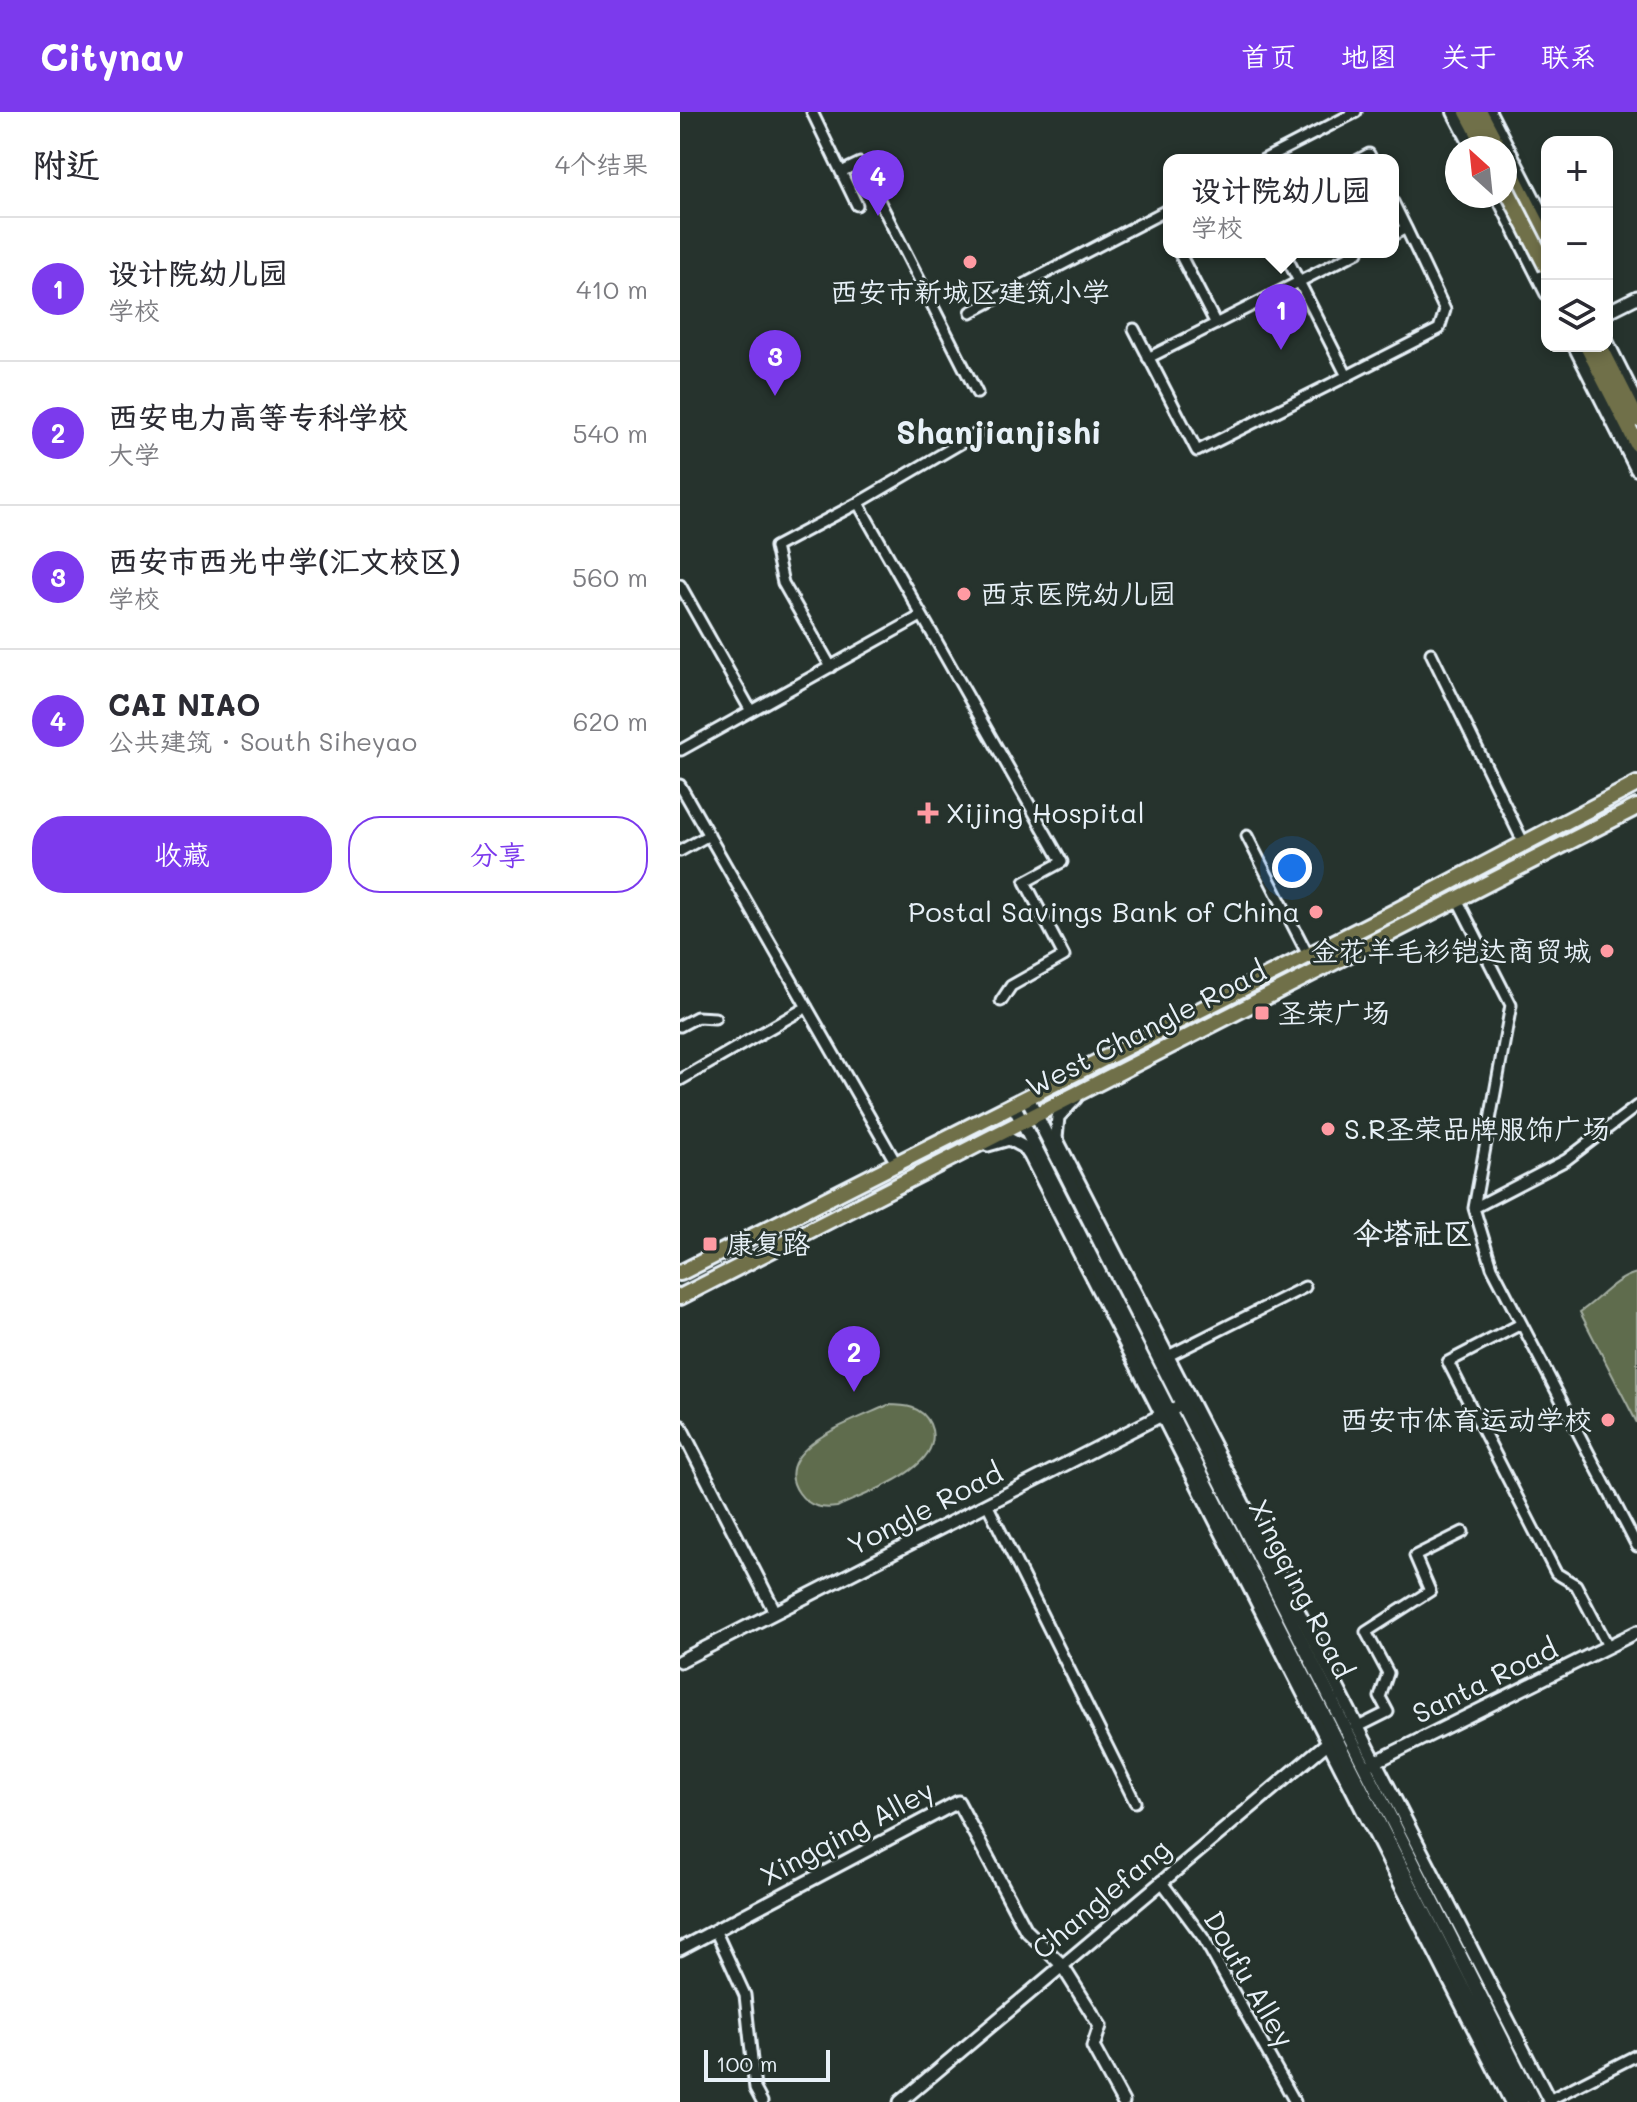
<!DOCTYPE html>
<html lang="zh">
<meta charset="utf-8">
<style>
:root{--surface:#fff;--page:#f2f2f3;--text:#2b2b33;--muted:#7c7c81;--line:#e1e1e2;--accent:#7c3aed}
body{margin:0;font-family:Mali,"LXGW WenKai TC",sans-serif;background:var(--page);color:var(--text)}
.controls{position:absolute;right:24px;top:24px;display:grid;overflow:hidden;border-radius:16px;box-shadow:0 4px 12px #0003}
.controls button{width:72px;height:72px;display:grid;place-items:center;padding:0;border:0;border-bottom:2px solid var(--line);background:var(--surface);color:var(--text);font:40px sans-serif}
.compass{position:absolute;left:765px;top:24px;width:72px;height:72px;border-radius:50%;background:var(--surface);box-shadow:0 4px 12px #0003;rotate:333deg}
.scale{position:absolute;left:24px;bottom:20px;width:126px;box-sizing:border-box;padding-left:8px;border:4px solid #e8f1f8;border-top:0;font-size:22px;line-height:28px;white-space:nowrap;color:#e8f1f8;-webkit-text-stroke:6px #26332d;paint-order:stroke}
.you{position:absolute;left:612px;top:756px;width:28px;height:28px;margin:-20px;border:6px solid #fff;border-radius:50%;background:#1a73e8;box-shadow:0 0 0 12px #1a73e833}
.badge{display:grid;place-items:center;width:52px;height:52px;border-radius:50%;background:var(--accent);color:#fff;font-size:26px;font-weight:700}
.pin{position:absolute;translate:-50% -66px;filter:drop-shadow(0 2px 4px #0008)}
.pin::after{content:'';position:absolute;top:42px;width:28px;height:24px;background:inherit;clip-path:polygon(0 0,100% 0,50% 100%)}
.popup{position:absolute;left:483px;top:42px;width:236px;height:104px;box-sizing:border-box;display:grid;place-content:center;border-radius:16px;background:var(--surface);filter:drop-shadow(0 2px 6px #0005);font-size:26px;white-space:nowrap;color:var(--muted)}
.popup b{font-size:30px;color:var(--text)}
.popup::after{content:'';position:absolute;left:50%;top:100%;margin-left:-16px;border:16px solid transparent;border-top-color:var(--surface)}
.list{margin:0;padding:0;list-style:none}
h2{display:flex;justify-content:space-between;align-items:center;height:104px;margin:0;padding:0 32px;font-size:34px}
h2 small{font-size:26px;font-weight:400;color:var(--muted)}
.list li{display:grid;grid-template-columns:52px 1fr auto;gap:24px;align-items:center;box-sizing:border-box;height:144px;padding:0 32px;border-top:2px solid var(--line)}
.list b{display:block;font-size:30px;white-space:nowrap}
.list p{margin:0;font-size:26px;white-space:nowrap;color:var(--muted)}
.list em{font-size:26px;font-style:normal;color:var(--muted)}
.actions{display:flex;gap:16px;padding:24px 32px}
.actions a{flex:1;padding:18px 0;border:2px solid var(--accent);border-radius:32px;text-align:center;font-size:28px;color:var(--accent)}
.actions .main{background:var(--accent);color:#fff}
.icon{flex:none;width:44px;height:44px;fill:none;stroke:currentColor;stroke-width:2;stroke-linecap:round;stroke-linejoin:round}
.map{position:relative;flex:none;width:957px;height:1990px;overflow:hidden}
header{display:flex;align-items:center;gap:48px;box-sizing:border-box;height:112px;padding:0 40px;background:var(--accent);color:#fff}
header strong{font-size:38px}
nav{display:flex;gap:44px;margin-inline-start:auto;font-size:28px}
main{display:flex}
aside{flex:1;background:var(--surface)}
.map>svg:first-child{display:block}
</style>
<header>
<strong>Citynav</strong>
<nav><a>首页</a><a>地图</a><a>关于</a><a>联系</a></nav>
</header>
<main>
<aside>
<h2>附近<small>4个结果</small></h2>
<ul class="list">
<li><span class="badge">1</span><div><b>设计院幼儿园</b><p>学校</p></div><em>410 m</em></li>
<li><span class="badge">2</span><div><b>西安电力高等专科学校</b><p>大学</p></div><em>540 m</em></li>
<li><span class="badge">3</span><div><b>西安市西光中学(汇文校区)</b><p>学校</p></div><em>560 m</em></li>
<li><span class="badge">4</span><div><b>CAI NIAO</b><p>公共建筑 · South Siheyao</p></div><em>620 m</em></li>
</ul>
<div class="actions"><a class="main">收藏</a><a>分享</a></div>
</aside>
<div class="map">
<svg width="957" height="1990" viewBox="0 0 957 1990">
<rect width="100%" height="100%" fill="#26332d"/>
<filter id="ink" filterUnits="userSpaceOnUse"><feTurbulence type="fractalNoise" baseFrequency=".0125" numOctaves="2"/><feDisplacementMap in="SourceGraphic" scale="16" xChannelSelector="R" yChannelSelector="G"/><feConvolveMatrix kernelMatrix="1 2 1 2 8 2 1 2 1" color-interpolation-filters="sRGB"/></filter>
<g filter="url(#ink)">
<!-- green -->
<path fill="#5f6c4d" stroke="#a4aea2" stroke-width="2" d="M957 1161V1311L900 1200C920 1187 933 1167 957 1161Z
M208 1293C225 1293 242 1294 250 1312 269 1355 186 1381 157 1395 142 1397 129 1395 119 1381 87 1336 179 1307 208 1293Z"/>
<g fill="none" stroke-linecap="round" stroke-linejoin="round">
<!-- minor casing -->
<g stroke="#e8f1f8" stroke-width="15">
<path id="minor" d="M132 0 177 93
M583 48 676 0
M678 48 689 42 692 48
M161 60 180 51 297 281
M713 90 726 116 713 123
M499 140 536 212
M291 200 489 97
M454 217 517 339 667 264 604 140
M468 246 678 140
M667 264 759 217 765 198 726 116
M178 391 382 750 345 770 384 844 331 874 321 889
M0 473 71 599
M751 541 844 732
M151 555 103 471 95 435 178 391 298 321
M1 638 241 504
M0 673 216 1051
M567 724 628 843
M0 739 29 723
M776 785 831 893 794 1096 812 1155 957 1434
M0 914 17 905 35 906
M0 968 127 895
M794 1096 886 1048 957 994
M841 1212 768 1250 876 1461 896 1473 928 1534
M488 1244 625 1175
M307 1392 455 1690
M678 1615 708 1600 700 1585 708 1561 686 1520 750 1479 735 1444 783 1420
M481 1769 524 1827 615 1990
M35 1818 65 1883 75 1977 82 1990
M869 1988 957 1943"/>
</g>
<!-- tertiary casing -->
<g stroke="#e8f1f8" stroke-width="17">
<path id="tertiary" d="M927 200 957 185
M396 986 378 1005 376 1026 870 1990
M308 1033 329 1027 344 1035 350 1044 831 1990
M0 1314 95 1500
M0 1549 509 1289
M693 1651 957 1520
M0 1837 278 1690 346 1818 381 1852 420 1914 413 1935 443 1990
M220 1990 652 1627"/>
</g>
<!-- secondary casing -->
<g stroke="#e8f1f8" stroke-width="18">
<path id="secondary" d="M774 0 793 36
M809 0 867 113
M818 84 867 181
M927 231 957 291
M895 234 957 357
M347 985 854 1990
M333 992 841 1990"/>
</g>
<!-- primary casing -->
<g stroke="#e8f1f8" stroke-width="20">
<path id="primary" d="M0 1161 712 801 957 672
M0 1185 957 695"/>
</g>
<!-- trunk casing -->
<g stroke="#e8f1f8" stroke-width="20">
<path id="trunk" d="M787 0 806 36
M800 0 819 36
M825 48 867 130
M907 234 957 332
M920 234 957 307"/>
</g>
<!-- minor -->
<use href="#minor" stroke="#26332d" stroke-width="9"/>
<!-- tertiary -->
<use href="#tertiary" stroke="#26332d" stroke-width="11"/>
<!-- secondary -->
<use href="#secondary" stroke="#26332d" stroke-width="12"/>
<!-- primary -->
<use href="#primary" stroke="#6f704a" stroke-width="14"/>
<!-- trunk -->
<use href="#trunk" stroke="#6f704a" stroke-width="14"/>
<!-- trunk-bridge casing -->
<g stroke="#e8f1f8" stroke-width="20" stroke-linecap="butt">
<path id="trunk-bridge" d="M825 74 867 156"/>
</g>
<!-- trunk-bridge -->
<use href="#trunk-bridge" stroke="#6f704a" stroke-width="14"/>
</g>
</g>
<!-- markers -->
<g fill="#ff9aa2" stroke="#26332d" stroke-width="3">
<circle cx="290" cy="150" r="8"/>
<circle cx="284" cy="482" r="8"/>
<path d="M244 689h8v8h8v8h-8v8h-8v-8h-8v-8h8z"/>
<circle cx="636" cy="800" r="8"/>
<circle cx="927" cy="839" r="8"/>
<rect x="574" y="893" width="16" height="16" rx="4"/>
<circle cx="648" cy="1017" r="8"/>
<rect x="22" y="1124" width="16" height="16" rx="4"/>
<circle cx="928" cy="1308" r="8"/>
</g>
<g text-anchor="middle" stroke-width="6" stroke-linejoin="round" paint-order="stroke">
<!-- poi labels -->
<g font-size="28" fill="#e8f1f8" stroke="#26332d" text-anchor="start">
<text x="290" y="190" text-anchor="middle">西安市新城区建筑小学</text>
<text x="300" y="492">西京医院幼儿园</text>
<text x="266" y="711">Xijing Hospital</text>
<text x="620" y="810" text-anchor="end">Postal Savings Bank of China</text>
<text x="911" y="849" text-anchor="end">金花羊毛衫铠达商贸城</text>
<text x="598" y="911">圣荣广场</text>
<text x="664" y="1027">S.R圣荣品牌服饰广场</text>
<text x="46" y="1142">康复路</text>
<text x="912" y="1318" text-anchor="end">西安市体育运动学校</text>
</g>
<!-- street labels -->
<g font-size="28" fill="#e8f1f8" stroke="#26332d">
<text transform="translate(466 917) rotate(-27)" y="10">West Changle Road</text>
<text transform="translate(245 1397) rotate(-27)" y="10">Yongle Road</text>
<text transform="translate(621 1477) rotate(63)" y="10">Xingqing Road</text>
<text transform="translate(805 1569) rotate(-26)" y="10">Santa Road</text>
<text transform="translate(167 1721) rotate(-28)" y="10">Xingqing Alley</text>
<text transform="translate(421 1787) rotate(-40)" y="10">Changlefang</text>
<text transform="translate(569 1867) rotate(60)" y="10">Doufu Alley</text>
</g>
<!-- neighbourhood labels -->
<g font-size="30" font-weight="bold" fill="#e8f1f8" stroke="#26332d">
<text x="733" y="1132">伞塔社区</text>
</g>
<!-- quarter labels -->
<g font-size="32" font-weight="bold" fill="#e8f1f8" stroke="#26332d">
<text x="319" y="332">Shanjianjishi</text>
</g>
</g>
</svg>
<div class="controls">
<button>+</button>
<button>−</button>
<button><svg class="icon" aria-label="layers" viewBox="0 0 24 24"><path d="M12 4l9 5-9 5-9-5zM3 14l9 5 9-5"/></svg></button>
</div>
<svg class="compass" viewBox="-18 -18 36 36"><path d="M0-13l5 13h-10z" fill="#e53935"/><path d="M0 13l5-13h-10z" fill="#7c7c81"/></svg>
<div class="scale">100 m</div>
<div class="you"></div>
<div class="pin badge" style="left:601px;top:238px">1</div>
<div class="popup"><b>设计院幼儿园</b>学校</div>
<div class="pin badge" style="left:174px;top:1280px">2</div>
<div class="pin badge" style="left:95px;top:284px">3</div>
<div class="pin badge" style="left:198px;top:104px">4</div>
</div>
</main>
